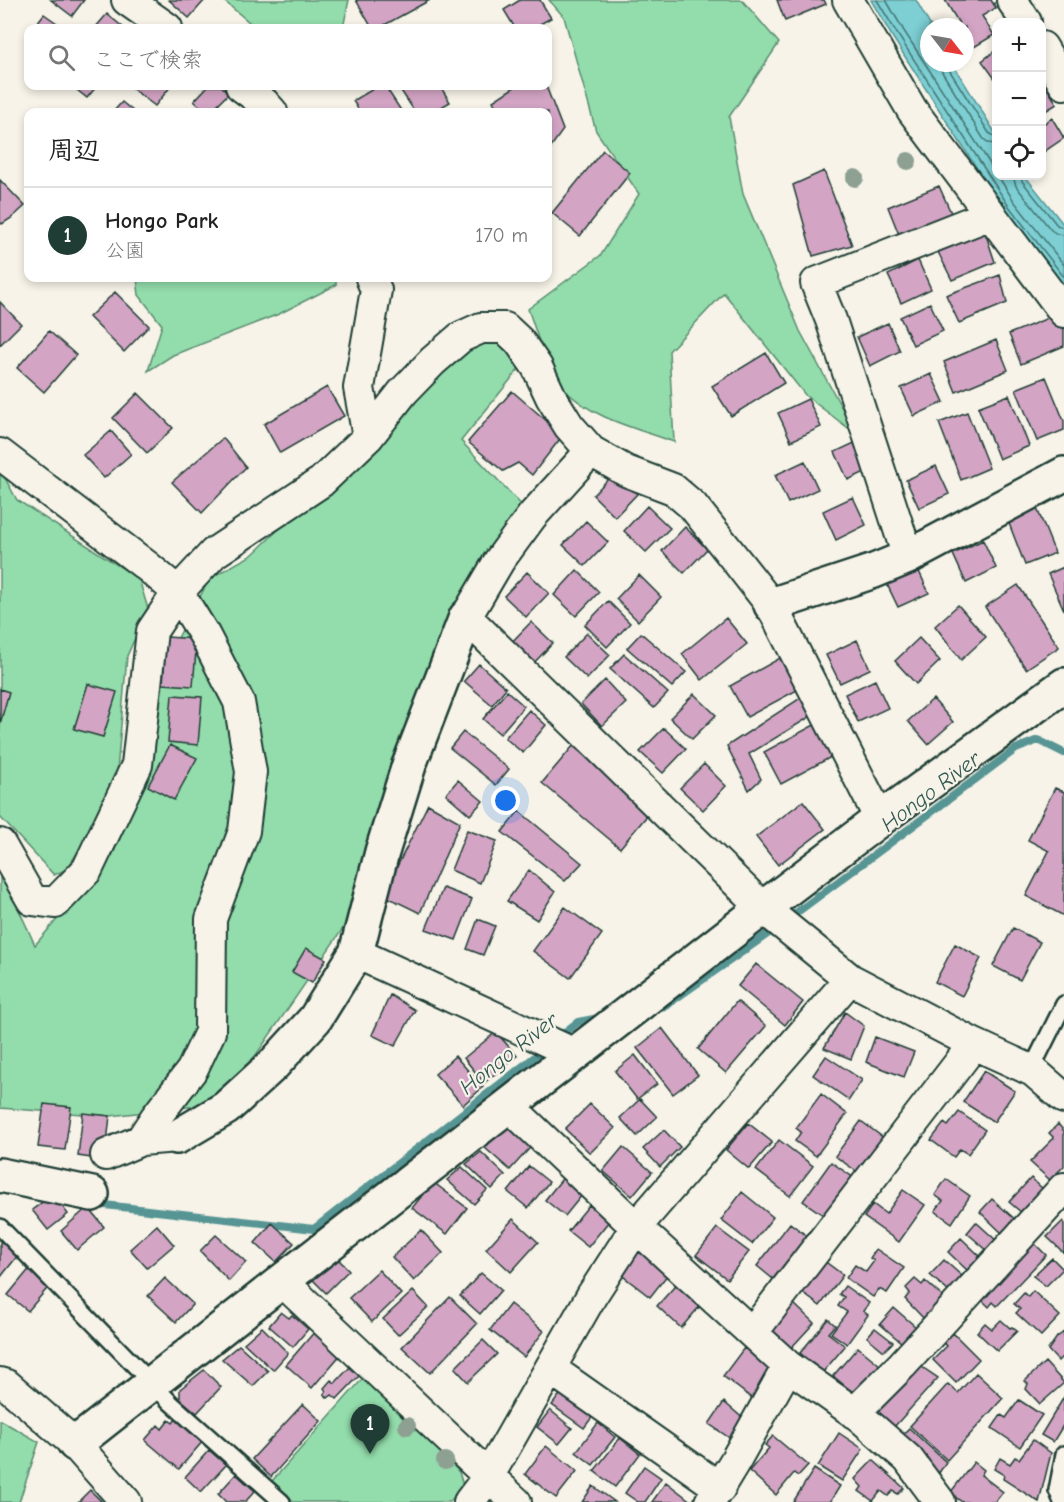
<!DOCTYPE html>
<html lang="ja">
<meta charset="utf-8">
<style>
:root{--surface:#fff;--page:#f2f2f2;--text:#222;--muted:#767676;--line:#e0e0e0;--accent:#1f3d34}
body{margin:0;font-family:"Comic Neue","Klee One",sans-serif;background:var(--page);color:var(--text)}
.controls{position:absolute;right:18px;top:18px;display:grid;overflow:hidden;border-radius:12px;box-shadow:0 3px 9px #0003}
.controls button{width:54px;height:54px;display:grid;place-items:center;padding:0;border:0;border-bottom:2px solid var(--line);background:var(--surface);color:var(--text);font:30px sans-serif}
.compass{position:absolute;left:920px;top:18px;width:54px;height:54px;border-radius:50%;background:var(--surface);box-shadow:0 3px 9px #0003;rotate:121deg}
.you{position:absolute;left:506px;top:801px;width:21px;height:21px;margin:-15px;border:4px solid #fff;border-radius:50%;background:#1a73e8;box-shadow:0 0 0 9px #1a73e833}
.badge{display:grid;place-items:center;width:39px;height:39px;border-radius:50%;background:var(--accent);color:#fff;font-size:20px;font-weight:700}
.pin{position:absolute;translate:-50% -50px;filter:drop-shadow(0 2px 3px #0008)}
.pin::after{content:'';position:absolute;top:32px;width:21px;height:18px;background:inherit;clip-path:polygon(0 0,100% 0,50% 100%)}
.list{margin:0;padding:0;list-style:none}
h2{display:flex;justify-content:space-between;align-items:center;height:78px;margin:0;padding:0 24px;font-size:26px}
h2 small{font-size:20px;font-weight:400;color:var(--muted)}
.list li{display:grid;grid-template-columns:39px 1fr auto;gap:18px;align-items:center;box-sizing:border-box;height:96px;padding:0 24px;border-top:2px solid var(--line)}
.list b{display:block;font-size:22px;white-space:nowrap}
.list p{margin:0;font-size:20px;white-space:nowrap;color:var(--muted)}
.list em{font-size:20px;font-style:normal;color:var(--muted)}
.icon{flex:none;width:33px;height:33px;fill:none;stroke:currentColor;stroke-width:2;stroke-linecap:round;stroke-linejoin:round}
.map{position:relative;flex:none;width:1064px;height:1502px;overflow:hidden}
.search{position:absolute;background:var(--surface);box-shadow:0 3px 9px #0003;left:24px;top:24px;width:528px;height:66px;display:flex;align-items:center;gap:15px;box-sizing:border-box;padding:0 21px;border-radius:12px;color:var(--muted);font-size:22px}
.panel{position:absolute;background:var(--surface);box-shadow:0 3px 9px #0003;left:24px;top:108px;width:528px;height:174px;border-radius:12px}
.map>svg:first-child{display:block}
</style>
<div class="map">
<svg width="1064" height="1502" viewBox="0 0 1064 1502">
<rect width="100%" height="100%" fill="#f7f3e8"/>
<filter id="ink" filterUnits="userSpaceOnUse"><feTurbulence type="fractalNoise" baseFrequency=".0167" numOctaves="2"/><feDisplacementMap in="SourceGraphic" scale="12" xChannelSelector="R" yChannelSelector="G"/><feConvolveMatrix kernelMatrix="1 2 1 2 8 2 1 2 1" color-interpolation-filters="sRGB"/></filter>
<g filter="url(#ink)">
<!-- green -->
<path fill="#93dcab" stroke="#598c70" stroke-width="1.5" d="M223 0H349L343 28H256Z
M549 0H742L779 43 729 117 743 194 800 331 856 434 806 396 724 293 669 351 674 442C636 428 592 419 563 388 546 369 537 333 528 309L601 255 639 194 596 131 564 17Z
M137 278H336V285L279 314 173 355 148 371 162 325 139 295Z
M493 337 523 364 461 441 532 516 504 555 355 911 223 1103 110 1116 0 1108V868L35 945 113 854 150 770 167 658 210 578 252 555 458 357Z
M0 469 17 500 139 579 148 609 127 656 115 794 67 869 54 875 0 817Z
M365 1376 427 1436 459 1472 463 1485 450 1502H294L272 1481Z
M0 1420 39 1442 19 1502H0Z"/>
<!-- water -->
<path fill="#7dcfd4" stroke="#579594" stroke-width="1.5" d="M871 0H916L931 27H929V63H952L996 134V176H1025L1064 225V287L1003 209 893 38Z"/>
<g fill="none" stroke-linecap="round" stroke-linejoin="round">
<!-- shore -->
<path stroke="#457774" stroke-width="1.5" d="M877 0 898 35 1008 205 1064 277
M886 0 904 31 996 173
M940 63 942 72 983 138 988 143 996 144
M947 63 948 68 989 133 996 137
M998 176 1014 201 1064 265
M1013 176 1016 186 1051 230 1057 234 1064 235
M1021 176 1022 181 1057 225 1064 228"/>
<!-- stream -->
<path stroke="#579594" stroke-width="8" d="M788 919 1016 749 1038 740 1064 753
M654 1008 665 1006 776 928
M556 1039 578 1022 604 1017
M96 1204 314 1229 545 1049"/>
</g>
<!-- building -->
<path fill="#d3a4c4" stroke="#1f3d34" stroke-width="1.5" d="M51 0H84L72 16Z
M169 0H205L189 18Z
M356 0H430L379 28H372Z
M520 0H540L551 18 533 28H515L504 10Z
M777 0H824L826 4 785 21Z
M945 0H991L996 8 982 16 994 35 974 47 965 33V27H961Z
M44 14 64 28H33Z
M107 14 124 28H95Z
M996 50V80L982 61Z
M1042 80 1057 104 1042 113Z
M72 86H97L87 98Z
M129 86H171L155 106Z
M208 86H221L229 93 210 112H206L194 101Z
M378 86H385L402 112H360L353 101Z
M398 86H440L450 102 433 112H415Z
M516 86H546L563 130 548 151V112H499L493 101Z
M122 102 134 112H113Z
M1052 118 1064 138 1042 153V125Z
M603 150 630 173 580 236 552 213Z
M824 171 852 245 813 256 793 185Z
M0 180 25 206 13 217 2 224 0 222Z
M939 186 952 215 900 237 888 207Z
M985 232 995 262 952 280 938 252Z
M918 260 931 289 901 303 888 275Z
M1000 275 1007 303 959 323 946 295Z
M115 292 149 326 124 352 89 317Z
M0 302 21 324 0 345Z
M930 303 943 331 913 345 900 317Z
M1060 313 1064 322V346L1021 364 1009 334Z
M888 323 900 351 870 366 857 337Z
M49 331 76 355 44 392 17 368Z
M996 340 1008 370 956 392 944 362Z
M766 353 784 383 731 416 712 386Z
M931 374 944 402 914 416 901 388Z
M1046 377 1064 421V430L1037 441 1016 389Z
M327 387 344 416 280 453 264 424Z
M512 391 563 435 532 475 518 463 503 471 468 442Z
M138 393 173 428 147 453 113 418Z
M1009 395 1029 446 999 459 978 407Z
M808 399 821 427 791 441 778 413Z
M967 412 989 468 961 480 939 423Z
M111 431 131 454 104 478 83 455Z
M223 438 246 467 202 513 172 482Z
M865 438 878 466 848 480 835 452Z
M805 461 818 489 788 503 775 475Z
M936 466 949 494 919 508 906 480Z
M616 471 638 493 615 517 593 495Z
M853 497 866 525 836 540 823 511Z
M1034 501 1055 553 1025 565 1005 513Z
M647 506 670 528 646 552 624 531Z
M586 521 608 542 585 566 563 545Z
M685 527 707 549 684 573 662 551Z
M983 540 996 568 966 583 953 554Z
M916 565 929 593 898 607 885 580Z
M1064 567V610L1048 574Z
M577 570 599 592 576 616 554 595Z
M527 572 549 593 526 617 504 596Z
M639 575 661 597 638 621 616 599Z
M1018 585 1059 647 1026 669 985 607Z
M608 601 630 623 607 647 585 625Z
M958 605 986 637 961 660 935 626Z
M726 618 747 644 702 680 682 654Z
M531 622 553 643 530 667 508 646Z
M587 633 610 655 587 679 564 657Z
M641 633 686 672 672 687 627 648Z
M166 637 197 639 193 686 163 684Z
M919 638 940 661 916 684 895 661Z
M857 640 870 669 840 683 826 655Z
M624 654 668 693 654 708 610 669Z
M782 657 799 689 747 717 730 686Z
M479 664 506 688 492 705 464 681Z
M605 680 626 703 602 726 581 704Z
M875 680 888 708 858 722 845 694Z
M88 684 117 692 103 737 74 729Z
M0 689 9 692 0 724Z
M507 691 524 706 500 734 483 719Z
M694 694 716 715 692 739 670 718Z
M172 695 202 697 198 745 168 742Z
M802 697 813 715 749 754 761 779 749 790 727 746Z
M933 699 953 722 928 744 908 721Z
M529 710 546 725 523 753 505 738Z
M816 724 833 756 781 784 764 752Z
M664 728 686 749 663 773 640 752Z
M463 732 509 769 496 785 450 748Z
M170 745 197 758 174 800 148 786Z
M573 746 651 811 620 848 542 783Z
M704 764 726 786 703 810 680 788Z
M458 780 483 801 470 815 446 794Z
M1055 788 1064 792V916L1026 896 1049 851 1028 840Z
M803 801 825 829 778 865 756 837Z
M428 804 460 822 420 913 383 895Z
M519 811 582 863 565 881 502 832Z
M467 830 497 841 480 883 451 870Z
M529 870 555 892 537 920 507 901Z
M443 888 472 899 456 940 426 929Z
M565 907 602 934 570 978 533 951Z
M478 919 495 926 483 955 467 949Z
M1013 928 1040 942 1020 980 993 966Z
M955 944 981 958 962 996 935 982Z
M306 948 326 959 312 983 292 972Z
M756 964 803 1002 785 1025 738 986Z
M390 995 415 1010 395 1046 372 1035Z
M737 1001 766 1026 726 1073 698 1049Z
M845 1012 864 1026 851 1059 824 1048Z
M662 1028 698 1075 673 1094 637 1048Z
M496 1032 517 1056 484 1083 464 1058Z
M875 1037 914 1052 904 1077 866 1062Z
M635 1055 657 1084 637 1099 615 1071Z
M455 1056 483 1087 463 1105 435 1074Z
M826 1056 862 1080 849 1100 813 1075Z
M984 1071 1015 1091 994 1122 963 1102Z
M821 1094 847 1114 816 1156 795 1141 801 1132 796 1128Z
M640 1099 657 1117 637 1136 620 1118Z
M44 1104 71 1107 65 1150 38 1147Z
M590 1104 615 1128 590 1153 565 1129Z
M959 1112 985 1130 968 1154 960 1149 954 1157 931 1140 944 1123 948 1126Z
M83 1113 110 1116 105 1160 78 1156Z
M512 1118 537 1140 510 1170 485 1148Z
M861 1121 885 1139 859 1173 835 1156Z
M748 1123 772 1142 749 1169 726 1150Z
M1058 1124 1064 1131V1166L1050 1180 1030 1162 1054 1138 1049 1133Z
M664 1130 680 1147 660 1167 643 1149Z
M779 1140 813 1166 790 1196 756 1170Z
M623 1147 652 1172 632 1196 603 1171Z
M481 1152 505 1175 492 1189 466 1164Z
M831 1162 854 1178 826 1217 803 1201Z
M529 1166 549 1182 528 1208 508 1192Z
M462 1167 487 1190 474 1204 447 1180Z
M566 1174 586 1190 565 1216 545 1200Z
M1031 1178 1043 1189 1022 1213 1009 1202Z
M946 1179 970 1196 952 1223 935 1211 943 1201 935 1195Z
M433 1182 467 1208 447 1234 412 1208Z
M903 1190 925 1205 899 1242 864 1217 873 1204 886 1214Z
M742 1192 773 1217 752 1244 721 1220Z
M53 1194 68 1214 48 1230 32 1210Z
M992 1199 1017 1221 1004 1235 980 1212Z
M589 1205 609 1221 588 1247 568 1231Z
M88 1207 104 1227 77 1250 61 1231Z
M513 1219 538 1242 511 1272 486 1249Z
M1063 1221 1064 1222V1253L1047 1237Z
M976 1222 998 1242 989 1252 967 1233Z
M272 1223 294 1243 276 1262 255 1243Z
M790 1223 807 1236 773 1279 757 1266Z
M157 1225 174 1245 147 1268 130 1249Z
M717 1228 749 1252 727 1279 696 1255Z
M421 1230 443 1253 414 1281 392 1257Z
M216 1235 246 1262 229 1281 200 1251Z
M0 1238 19 1254 0 1278Z
M961 1238 982 1258 969 1272 948 1252Z
M1034 1243 1046 1255 997 1306 993 1302 989 1307 982 1300 986 1296 984 1294Z
M640 1245 672 1269 650 1297 619 1273Z
M876 1249 904 1268 887 1293 879 1289 873 1297 846 1278 855 1265 866 1272 874 1261 870 1258Z
M332 1253 349 1270 326 1293 309 1276Z
M1052 1258 1063 1269 1046 1286 1033 1276Z
M823 1260 843 1275 820 1306 800 1291Z
M944 1260 963 1277 949 1292 930 1275Z
M31 1267 51 1284 28 1311 8 1295Z
M379 1270 401 1294 372 1322 349 1298Z
M481 1273 501 1290 480 1314 460 1296Z
M683 1277 707 1298 681 1328 657 1306Z
M165 1278 193 1304 176 1322 148 1296Z
M915 1279 922 1285 925 1281 945 1299 925 1320 905 1299 910 1293 906 1288Z
M845 1286 869 1303 863 1311 868 1315 847 1344 831 1333 847 1312 838 1306 844 1297 839 1294Z
M413 1291 428 1307 398 1335 383 1319Z
M1033 1291 1060 1316 1041 1336 1016 1313 1020 1309 1014 1304 1024 1293 1028 1297Z
M450 1297 477 1324 430 1373 402 1347Z
M792 1302 814 1323 791 1348 770 1328Z
M510 1304 544 1331 524 1357 490 1330Z
M894 1308 916 1327 902 1343 880 1324Z
M281 1312 289 1318 292 1315 308 1329 293 1347 269 1326Z
M828 1319 835 1325 828 1333 845 1346 823 1372 800 1353Z
M1001 1320 1010 1328 1012 1327 1017 1331 997 1351 977 1332 985 1323 992 1329Z
M262 1327 288 1353 273 1370 244 1343Z
M875 1328 893 1342 884 1351 867 1337Z
M316 1330 342 1353 312 1388 286 1365Z
M1064 1332V1355L1058 1361 1048 1350 1057 1337Z
M953 1333 979 1359 956 1383 933 1360 947 1346 944 1342Z
M483 1340 497 1354 468 1382 455 1368Z
M239 1345 268 1371 253 1386 222 1359Z
M858 1347 881 1366 856 1395 833 1376Z
M744 1348 775 1372 754 1400 723 1376Z
M1045 1362 1064 1383 1040 1404 1026 1389 1028 1384 1025 1381Z
M919 1365 938 1378 894 1427 875 1411Z
M351 1366 360 1375 337 1399 332 1395 328 1398 324 1394 326 1391 324 1388 331 1380 335 1383Z
M204 1370 221 1387 197 1413 180 1399V1389Z
M976 1373 1003 1398 947 1460 910 1426 948 1384 958 1393Z
M565 1388 596 1412 584 1428 552 1405Z
M1064 1397V1424L1053 1442 1041 1435Z
M1019 1400 1042 1415 1020 1447 992 1428 1001 1415 1006 1418Z
M724 1402 746 1421 734 1441 709 1424Z
M303 1404 321 1421 271 1477 252 1459Z
M550 1410 572 1428 559 1444 537 1427Z
M176 1419 203 1441 179 1469 145 1440 158 1425 162 1429 169 1420 173 1423Z
M598 1423 615 1437 593 1465 576 1452Z
M909 1428 946 1462 939 1473 899 1438Z
M839 1433 863 1449 842 1481 818 1466Z
M773 1436 808 1465 798 1476 794 1473 776 1495 749 1471 769 1448 765 1445Z
M620 1438 640 1454 615 1487 594 1471Z
M1033 1440 1051 1453 1039 1502 1003 1479 1004 1475 994 1469 1000 1458 1010 1464 1015 1457 1019 1459Z
M546 1446 577 1471 556 1498 525 1474Z
M209 1450 226 1465 201 1492 185 1477Z
M873 1460 904 1488 898 1494 893 1491 888 1496 881 1491 873 1501 859 1491 862 1487 855 1479Z
M974 1462 984 1470 981 1475 1003 1492 995 1502H962L950 1493Z
M644 1466 661 1478 645 1502H638L625 1493Z
M814 1469 840 1486 830 1502H793Z
M236 1474 255 1491 245 1502H226L218 1494Z
M666 1482 692 1502H652Z
M593 1486 615 1502H582Z
M90 1490 102 1502H78Z"/>
<g fill="none" stroke-linecap="round" stroke-linejoin="round">
<!-- lane casing -->
<g stroke="#1f3d34" stroke-width="20">
<path id="lane" d="M1031 1070 1064 1004
M0 1227 171 1403 282 1502
M1062 1502 1057 1490 1064 1454"/>
</g>
<!-- street casing -->
<g stroke="#1f3d34" stroke-width="34">
<path id="street" d="M127 0 167 28
M848 0 912 110 1064 312
M1012 0 1026 22
M1042 47 1064 84
M241 86 264 103 272 112
M368 437 359 388 376 290 371 278
M591 451 532 516 499 561 466 617 763 908 850 979 974 1044 1033 1071 1064 1098
M0 454 148 567 178 592 205 636 239 702 251 772 244 831 211 919 210 1032 192 1070 156 1117 141 1140 177 1137
M908 557 831 320 816 283 991 214
M0 844 32 900 55 903 87 870 137 765 152 631 178 592 214 553 321 482 368 437 403 392 433 361 461 337 481 328H505L519 341 537 367 551 397 569 426 591 451 626 471 673 489 693 506 739 564 771 605 880 819
M356 953 575 1054
M850 979 636 1227 788 1366 859 1416 908 1459 940 1502
M106 1155 141 1140
M282 1281 516 1502
M752 1333 974 1044
M551 1369 720 1488
M0 1383 7 1385 75 1444 126 1502
M854 1413 902 1365 1064 1188
M469 1502 488 1477 592 1295 636 1227 508 1105
M710 1502 735 1461 788 1366"/>
</g>
<!-- secondary casing -->
<g stroke="#1f3d34" stroke-width="38">
<path id="secondary" d="M771 605 874 571 908 557 1064 474
M177 1137 226 1108 273 1065 315 1019 356 953 382 852 409 765 466 617
M0 1175 92 1194
M75 1444 282 1281 763 908 880 819 1064 685"/>
</g>
<!-- lane -->
<use href="#lane" stroke="#f7f3e8" stroke-width="15"/>
<!-- street -->
<use href="#street" stroke="#f7f3e8" stroke-width="30"/>
<!-- secondary -->
<use href="#secondary" stroke="#f7f3e8" stroke-width="33"/>
</g>
<!-- trees -->
<g fill="#8da092">
<circle cx="908" cy="161" r="9"/>
<circle cx="855" cy="178" r="9"/>
<circle cx="407" cy="1426" r="9"/>
<circle cx="445" cy="1461" r="9"/>
</g>
</g>
<g text-anchor="middle" stroke-width="4.5" stroke-linejoin="round" paint-order="stroke">
<!-- water labels -->
<g font-size="22" font-style="italic" fill="#325a54" stroke="#f7f3e8">
<text transform="translate(930 791) rotate(-37)" y="8">Hongo River</text>
<text transform="translate(508 1053) rotate(-38)" y="8">Hongo River</text>
</g>
</g>
</svg>
<div class="controls">
<button>+</button>
<button>−</button>
<button><svg class="icon" aria-label="locate" viewBox="0 0 24 24"><circle cx="12" cy="12" r="6"/><path d="M12 2v4M12 18v4M2 12h4M18 12h4"/></svg></button>
</div>
<svg class="compass" viewBox="-18 -18 36 36"><path d="M0-13l5 13h-10z" fill="#e53935"/><path d="M0 13l5-13h-10z" fill="#767676"/></svg>
<div class="you"></div>
<div class="pin badge" style="left:370px;top:1454px">1</div>
<div class="search"><svg class="icon" aria-label="search" viewBox="0 0 24 24"><circle cx="10" cy="10" r="6"/><path d="M15 15l6 6"/></svg>ここで検索</div>
<section class="panel">
<h2>周辺<small></small></h2>
<ul class="list">
<li><span class="badge">1</span><div><b>Hongo Park</b><p>公園</p></div><em>170 m</em></li>
</ul>
</section>
</div>
